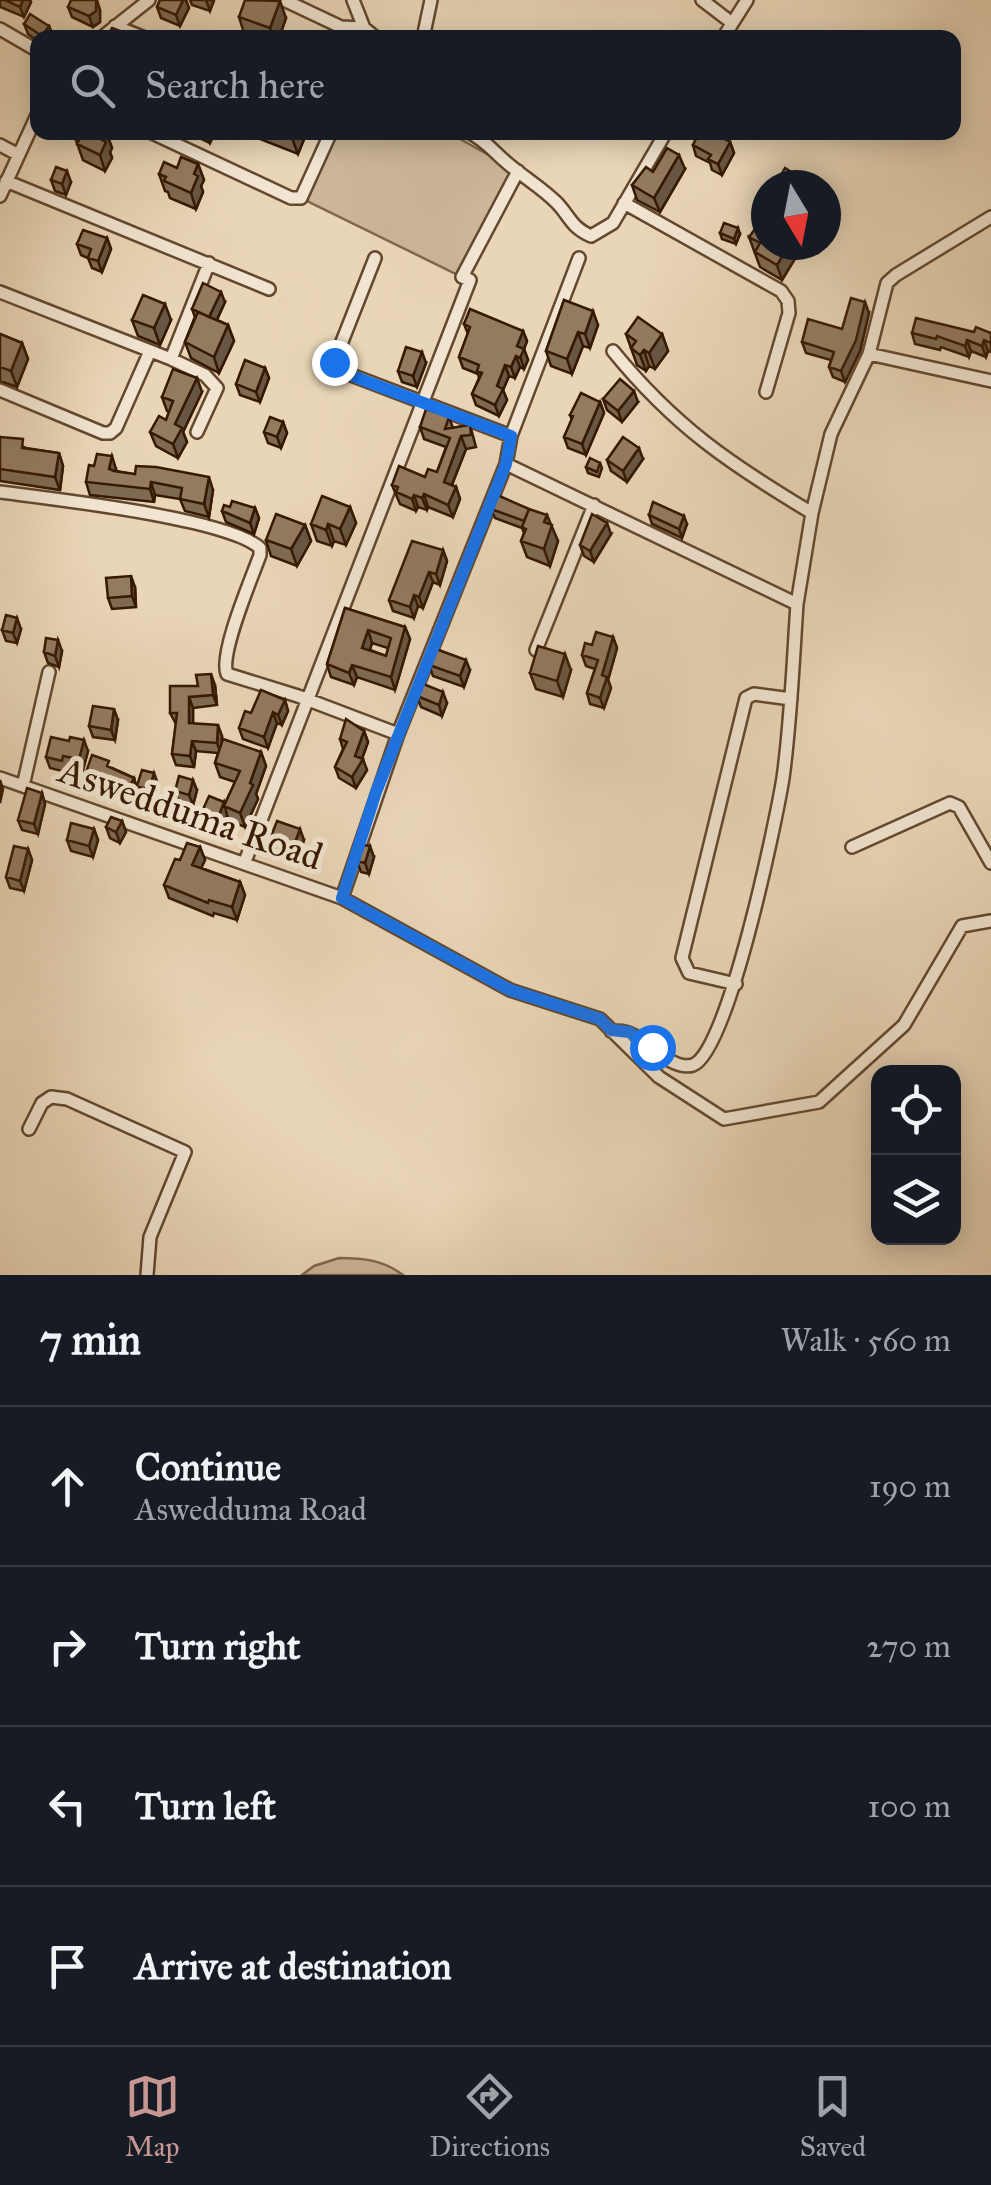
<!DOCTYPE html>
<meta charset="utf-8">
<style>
:root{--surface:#171b24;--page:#242831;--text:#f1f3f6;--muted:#9ea1a6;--line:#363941;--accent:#c59692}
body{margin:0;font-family:"IM FELL Great Primer",serif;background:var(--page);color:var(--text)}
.controls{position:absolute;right:30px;bottom:30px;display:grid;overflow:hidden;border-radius:20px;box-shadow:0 5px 25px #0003}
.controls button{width:90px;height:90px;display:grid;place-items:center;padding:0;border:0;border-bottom:2px solid var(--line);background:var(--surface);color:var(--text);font:50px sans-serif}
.compass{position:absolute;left:751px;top:170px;width:90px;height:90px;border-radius:50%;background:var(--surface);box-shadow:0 5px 25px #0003;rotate:170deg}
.stop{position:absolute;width:30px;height:30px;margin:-22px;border:8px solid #1a73e8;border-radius:50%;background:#fff}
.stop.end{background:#1a73e8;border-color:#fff;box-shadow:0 2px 10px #0008}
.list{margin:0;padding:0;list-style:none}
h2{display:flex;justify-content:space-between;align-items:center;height:130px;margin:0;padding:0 40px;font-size:42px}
h2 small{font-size:32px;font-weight:400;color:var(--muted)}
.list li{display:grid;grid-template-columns:65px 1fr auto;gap:30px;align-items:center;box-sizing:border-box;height:160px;padding:0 40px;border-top:2px solid var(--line)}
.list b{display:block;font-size:38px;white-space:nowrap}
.list p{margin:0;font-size:32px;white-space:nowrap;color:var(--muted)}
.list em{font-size:32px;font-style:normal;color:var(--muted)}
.icon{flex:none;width:55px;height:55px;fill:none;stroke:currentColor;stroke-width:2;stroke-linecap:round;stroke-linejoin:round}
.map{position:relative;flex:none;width:991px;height:1275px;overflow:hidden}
.search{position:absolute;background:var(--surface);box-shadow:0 5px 25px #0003;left:30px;right:30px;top:30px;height:110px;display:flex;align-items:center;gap:25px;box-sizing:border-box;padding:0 35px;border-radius:20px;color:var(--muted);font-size:38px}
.sheet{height:770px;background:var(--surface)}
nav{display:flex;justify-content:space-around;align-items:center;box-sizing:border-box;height:140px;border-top:2px solid var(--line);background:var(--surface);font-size:28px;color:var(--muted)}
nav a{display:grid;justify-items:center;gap:5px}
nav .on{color:var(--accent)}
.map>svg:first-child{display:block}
</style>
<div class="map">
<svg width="991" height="1275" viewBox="0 0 991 1275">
<rect width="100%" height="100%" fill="#e9d6b7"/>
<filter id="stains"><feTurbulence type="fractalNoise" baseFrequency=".002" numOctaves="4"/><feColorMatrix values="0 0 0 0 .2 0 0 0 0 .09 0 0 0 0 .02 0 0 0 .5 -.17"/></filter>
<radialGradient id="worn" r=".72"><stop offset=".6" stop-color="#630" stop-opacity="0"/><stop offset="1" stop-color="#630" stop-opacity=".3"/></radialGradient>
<!-- green -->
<path fill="#cbb698" stroke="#80684d" stroke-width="2.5" d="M325 133H449L518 171 462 277 301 198Z
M339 1258C364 1258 383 1260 403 1275H302L314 1266Z"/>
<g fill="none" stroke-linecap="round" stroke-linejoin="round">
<!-- minor casing -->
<g stroke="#63482f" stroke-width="16">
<path id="minor" d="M284 0 341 27 364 28
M353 0 364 28 376 38
M702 0 732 23
M115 26 145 38
M0 29 38 51
M101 38 149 0
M423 38 431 0
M723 38 747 0
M150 132 291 198H301L331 132
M468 132C484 139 493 151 506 162 523 177 541 187 557 203 571 218 571 227 591 236L613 223 666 132
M0 145 17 154
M6 181 269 289
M0 196 38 113
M624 203 781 291 788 301 789 313 766 392
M375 258 334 362 338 370 511 436
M0 292 171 359 205 375 217 388 197 432
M613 351C674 426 730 464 812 513L797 604
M869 354 991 381
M171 359 209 263
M0 390 103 433H110L116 428 150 351
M506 464 511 436 579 258
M0 492C52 499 227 518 260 548V555C251 580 219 654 227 674L298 696 398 734
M812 513 831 434 869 354 887 283 896 275 991 217
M536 650 594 505
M0 778 342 898 510 990 600 1019 659 1077 724 1119 819 1102 904 1025 962 926 991 921
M23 786 49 672
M852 847 950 803 959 807 991 863
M246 859 470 280 462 277 518 171
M342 898 398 734 506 464 797 604C793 662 791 720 783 778 776 821 728 1053 693 1065 674 1071 649 1044 633 1035 626 1031 619 1031 611 1031
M736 984 689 973 682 958 746 698 754 694 791 699
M29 1129 42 1103 51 1097 67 1099 185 1152 150 1237 147 1275"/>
</g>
<!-- minor -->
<use href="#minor" stroke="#f1e4d0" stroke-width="11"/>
</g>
<!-- wall -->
<path fill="#7e6a53" stroke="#361902" stroke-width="2.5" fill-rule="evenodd" d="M0 0H30L31 2 24 17 0 7Z
M97 0 100 10V22L93 27 72 17 68 7Z
M160 0H186L189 8 180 26 161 18 157 7Z
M190 0H214L210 11 192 5Z
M239 17 286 18 279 38H257L244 33Z
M24 24 49 26 53 36 38 38V41L28 34Z
M73 132H109L111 136 109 140 112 148 110 152 112 158 105 171 83 160Z
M187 132H215L210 143Z
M253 132H307L298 154 255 137Z
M730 142 734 153 722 175 712 170 710 163 696 156 693 145Z
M198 164 204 180 201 186 203 192 196 209 170 198 168 192 165 191 159 174 177 168Z
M685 169 660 212 637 200 632 185 653 172Z
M51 180 71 182 66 195 55 191Z
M720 233 740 234 736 244 722 239Z
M749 237 766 245H796L799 252 782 280 760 267Z
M107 238 111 249 102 272 92 268 88 258 81 255 77 244Z
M564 300 598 325 590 348 583 346 572 374 551 366 546 351Z
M225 302 217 320 228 325 234 341 219 373 191 358 185 342 195 317 192 309Z
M869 313 860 351 845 382 833 377 829 367 831 360 806 353 802 342 842 329Z
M132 320H171L160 345 138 336Z
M464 324 523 331 527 341 524 349 528 360 524 369 520 367 515 378 509 376 503 390 507 400 499 416 476 405 472 394 479 378 478 374 463 368 459 357 468 334Z
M974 332 991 333V352L988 351 986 357 971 351 969 357 941 347 940 350 915 344 912 333Z
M0 334 22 343 28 359 17 387 0 381Z
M626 334H662L668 351 655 369 649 366 646 371 637 365Z
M426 363 417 387 402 382 398 371Z
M265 368 269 378 260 402 240 395 236 384Z
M202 392 183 432 187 442 178 458 156 446 150 432 166 420 169 412 167 411 162 397Z
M603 399 638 402 622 422 607 410Z
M600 402 604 413 586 455 568 448 564 437 572 420 570 415Z
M449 417 453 428 470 425 476 447 466 449 452 485 456 487 460 499 453 517 428 507 427 510 418 507 416 511 400 504 392 485 425 477 437 472 446 447 424 439 420 427Z
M283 422 287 433 281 448 268 443 264 432Z
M0 437 26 448 59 453 63 466 60 490 0 481Z
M643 459 627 482 611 471 607 460Z
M600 463 602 468 599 477 588 473 586 467Z
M116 469V471L213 490 209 517 185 511 180 499 155 495 154 502 90 495 86 482Z
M230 507 255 508 259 518 254 534 226 522 222 511Z
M350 507 356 523 346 545 334 541 332 546 317 541 311 524Z
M491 509 550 524 558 541 550 566 527 557 521 541 524 533 522 528 495 518Z
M649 515 687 524 682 538 652 524Z
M305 525 311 541 297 566 271 556 266 540Z
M611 534 594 562 584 556 580 545Z
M443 550 447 561 440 585 433 582 423 608 418 606 414 618 393 611 389 600Z
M135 587 136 607 112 609 108 598Z
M345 608 405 627 410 639 395 690 357 677 354 685 331 677 327 664ZM372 643 388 648 386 656 370 650Z
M21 629 17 643 6 641 2 630Z
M613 637 617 648 608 680 611 688 604 708 590 704 587 693 595 669 586 666 582 655 592 645Z
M62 651 59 667 48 663 44 652Z
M429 665 470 670 464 687 433 676Z
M571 670 563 697 536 689 530 673Z
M215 685 217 705 193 708V723L222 736V743L261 752 266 766 256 794 258 799 245 827 229 820 227 815 220 833 204 827 200 816 225 804 235 782 220 777 215 763 218 753 196 751 194 767 176 765 172 754 176 724 170 713 198 686Z
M417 696 447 703 442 716 421 707Z
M285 700 288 711 282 725 277 723 268 748 243 739 239 728 251 713Z
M118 720 115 740 93 737 89 726Z
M364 731 368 742 362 759 367 770 356 788 339 778 335 767 343 749 340 739Z
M88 751 83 770 67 766 66 772 50 768 46 757Z
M112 768 134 778 137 789 132 800 107 788 106 792 89 786 85 775Z
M158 784 153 801 141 797 137 786Z
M197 790 193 805 179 802 175 791Z
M42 793 45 804 38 834 22 830 18 820Z
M122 821 126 832 120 843 110 838 106 827Z
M94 829 98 840 93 857 71 851 67 840Z
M270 839 304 840 297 859 274 850Z
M200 847 205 860 201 868 240 882 245 895 237 920 214 913 213 916 169 898 164 885 180 860Z
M28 849 32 860 24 891 10 888 6 877Z
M374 857 369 874 361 872 357 861Z"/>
<!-- shaded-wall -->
<path fill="#675643" stroke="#361902" stroke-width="2.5" d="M23 0H30L31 2 24 17 20 7Z
M96 0 100 10V22L93 27 89 16Z
M183 0H186L189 8 180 26 176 15Z
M206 0H214L210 11Z
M280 1 286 18 279 38H274L270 28Z
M49 26 53 36 43 38 42 36Z
M102 132H109L111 136 109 140 112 148 110 152 112 158 105 171 100 155Z
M206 132H215L210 143Z
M294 132H307L298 154 292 138Z
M730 142 734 153 722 175 718 164Z
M679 155 685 169 660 212 654 198Z
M198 164 204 180 201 186 203 192 196 209 191 193 194 174Z
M67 171 71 182 66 195 62 184Z
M796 175 800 185H790Z
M738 228 740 234 736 244 734 239Z
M107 238 111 249 102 272 98 261Z
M789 245H796L799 252 782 280 777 265Z
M221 292 225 302 213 328 209 317Z
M865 302 869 313 860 351 845 382 841 371Z
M165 304 171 320 160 345 154 328Z
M593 311 598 325 590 348 585 334Z
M228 325 234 341 219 373 214 357Z
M523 331 527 341 524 349 528 360 524 369 517 346Z
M578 332 583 346 572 374 567 359Z
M662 334 668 351 655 369 649 353Z
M967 340 971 351 969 357 965 346Z
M984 340 988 351 986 357 982 346Z
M22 343 28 359 17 387 11 371Z
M644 350 649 366 646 371 640 355Z
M422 352 426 363 417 387 413 376Z
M516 356 520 367 515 378 511 367Z
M505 365 509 376 503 390 507 400 499 416 495 405 497 386Z
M265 368 269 378 260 402 256 392Z
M197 378 202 392 183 432 187 442 178 458 173 444 175 424Z
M634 391 638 402 622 422 618 411Z
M600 402 604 413 586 455 582 444Z
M283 422 287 433 281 448 277 437Z
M461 436 466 449 448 494 444 482Z
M639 448 643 459 627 482 623 471Z
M59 453 63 466 60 490 55 477Z
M112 456 116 469 114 482 109 469Z
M209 477 213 490 209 517 204 504Z
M151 482 155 495 154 502 150 489Z
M456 487 460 499 453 517 448 505Z
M424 494 428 507 427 510 422 498Z
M414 495 418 507 416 511 412 499Z
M350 507 356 523 346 545 340 529Z
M255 508 259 518 254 534 250 523Z
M547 515 558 541 550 566 544 549V522Z
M684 516 687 524 682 538 679 529Z
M607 523 611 534 594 562 590 551Z
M328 524 334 541 332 546 326 530Z
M305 525 311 541 297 566 291 549Z
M443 550 447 561 440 585 436 574Z
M429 572 433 582 423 608 419 597Z
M131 576 135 587 136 607 132 596Z
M414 595 418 606 414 618 410 607Z
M17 618 21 629 17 643 13 633Z
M405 627 410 639 395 690 391 677Z
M368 630 372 643 366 660 362 648Z
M613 637 617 648 608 680 611 688 604 708 600 698 602 675Z
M58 640 62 651 59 667 55 656Z
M565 654 571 670 563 697 557 681Z
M466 660 470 670 464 687 460 676Z
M352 665 357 677 354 685 349 673Z
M211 674 215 685 217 705 213 695Z
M443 692 447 703 442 716 439 705Z
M189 697 193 708V734L189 723Z
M285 700 288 711 282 725 278 715Z
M114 709 118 720 115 740 111 730Z
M273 712 277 723 268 748 264 737Z
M218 725 222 736 221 754 217 743Z
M364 731 368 742 360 764 363 759 367 770 356 788 352 777 355 756Z
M84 740 88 751 83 770 79 759Z
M192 741 196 751 194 767 190 756Z
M261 752 266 766 256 794 258 799 245 827 240 813Z
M154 773 158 784 153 801 149 790Z
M103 777 107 788 106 792 102 782Z
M134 778 137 789 132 800 128 789Z
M0 780 3 789 0 803Z
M193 780 197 790 193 805 189 795Z
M42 793 45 804 38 834 34 824Z
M224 802 227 815 220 833 216 823Z
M122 821 126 832 120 843 116 832Z
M94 829 98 840 93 857 89 846Z
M300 829 304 840 297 859 293 848Z
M370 846 374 857 369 874 365 863Z
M200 847 205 860 197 877 192 865Z
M28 849 32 860 24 891 20 881Z
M240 882 245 895 237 920 232 907Z"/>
<!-- building -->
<path fill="#937b60" stroke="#361902" stroke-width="2.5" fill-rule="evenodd" d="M5 0H23L20 7Z
M71 0H96V11L89 16 68 7Z
M160 0H183L176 15 157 7Z
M245 0 280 1 270 28 239 17Z
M30 14 49 26 42 36 24 24Z
M112 28 123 32 121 38H106Z
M74 132H105L102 140 106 142 100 155 77 144 81 136Z
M278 132H294L292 138Z
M699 132H712L730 142 718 164 708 159 711 155 693 145Z
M667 148 679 155 654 198 632 185 646 167 653 172Z
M181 157 198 164 194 174 198 176 191 193 164 181 166 177 159 174 164 162 177 168Z
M56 167 67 171 62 184 51 180Z
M785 168 796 175 790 185H778L776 184Z
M724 223 738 228 734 239 720 233Z
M766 225V245H789L777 265 755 252 760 243 749 237 755 229 761 233Z
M83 230 107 238 98 261 88 258 91 249 77 244Z
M203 283 221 292 209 317 192 309Z
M143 295 165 304 154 328 132 320Z
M851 298 865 302 856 340 841 371 829 367 834 352 802 342 808 319 842 329Z
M564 300 593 311 585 334 578 332 567 359 546 351Z
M470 309 523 331 517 346 524 349 520 358 516 356 511 367 505 365 497 386 503 389 495 405 472 394 482 373 477 371 479 365 459 357 470 327 464 324Z
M198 312 228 325 214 357 185 342Z
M638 317 662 334 649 353 644 350 640 355 631 348 636 341 626 334Z
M916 318 974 332 976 327 991 333V343L984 340 982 346 967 340 965 346 937 336 936 339 912 333Z
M0 334 22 343 11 371 0 367Z
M406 347 422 352 413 376 398 371Z
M245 360 265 368 256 392 236 384Z
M173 369 197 378 175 424 182 428 173 444 150 432 159 416 166 420 173 401 162 397Z
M620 379 634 391 618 411 603 399Z
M581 393 600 402 582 444 564 437 573 416 570 415Z
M426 409 449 417 445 429 470 425 471 435 461 436 444 482 456 487 448 505 424 494 422 498 414 495 412 499 396 492 398 487 392 485 399 466 425 477 428 469 437 472 450 438 420 427Z
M270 417 283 422 277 437 264 432Z
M0 437 23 439 22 448 59 453 55 477 0 469Z
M623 437 639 448 623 471 607 460Z
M97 454 112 456 109 469 114 471 135 474 136 466 156 467 209 477 204 504 180 499 182 488 151 482 150 489 86 482 89 465 94 466Z
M590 458 600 463 597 472 586 467Z
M497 495 529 509 524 521 491 509Z
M322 496 350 507 340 529 328 524 326 530 311 524Z
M232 501 255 508 250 523 222 511 224 505 230 507Z
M653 502 684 516 679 529 649 515Z
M529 509 547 515 544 522 552 525 544 549 521 541 526 529 522 527Z
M276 514 305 525 291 549 266 540Z
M592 514 607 523 590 551 580 545Z
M412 541 443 550 436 574 429 572 419 597 414 595 410 607 389 600Z
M131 576 132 596 108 598 106 578Z
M345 608 405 627 391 677 352 665 349 673 327 664ZM368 630 391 638 386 656 362 648Z
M6 615 17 618 13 633 2 630Z
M596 632 613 637 602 675 607 677 600 698 587 693 598 660 582 655 585 643 592 645Z
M46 638 58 640 55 656 44 652Z
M538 646 565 654 557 681 530 673Z
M436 649 466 660 460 676 429 665Z
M211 674 213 695 189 697V723L218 725 217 743 192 741 190 756 172 754 177 713H170V686H198L196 675Z
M421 683 443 692 439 705 417 696Z
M261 690 285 700 278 715 273 712 264 737 239 728 245 711 251 713Z
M93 706 114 709 111 730 89 726Z
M346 719 364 731 355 756 363 759 352 777 335 767 347 742 340 739Z
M51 737 69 741 70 737 84 740 79 759 63 756 62 761 46 757Z
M223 739 261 752 250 783 253 785 240 813 224 806 240 771 215 763Z
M92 755 109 761 107 766 134 778 128 789 103 777 102 782 85 775Z
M142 770 154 773 149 790 137 786Z
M179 776 193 780 189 795 175 791Z
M27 788 42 793 34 824 18 820Z
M209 796 224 802 216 823 200 816Z
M111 817 122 821 116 832 106 827Z
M277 821 300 829 293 848 270 839Z
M71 823 94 829 89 846 67 840Z
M187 843 200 847 192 865 240 882 232 907 209 900 208 903 164 885 175 859 180 860Z
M362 845 370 846 365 863 357 861Z
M14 846 28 849 20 881 6 877Z"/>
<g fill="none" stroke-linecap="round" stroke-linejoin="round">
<!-- route -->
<path stroke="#1a73e8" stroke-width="12" d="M334 362 338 370 363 380 511 436 506 464 376 792 342 898 510 990 600 1019 611 1030 629 1032 652 1047"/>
</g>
<g text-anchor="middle" stroke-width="10" stroke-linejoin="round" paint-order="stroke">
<!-- street labels -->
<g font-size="38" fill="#361902" stroke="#f1e4d0">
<text transform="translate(191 813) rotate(19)" y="13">Aswedduma Road</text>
</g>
</g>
<rect width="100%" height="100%" filter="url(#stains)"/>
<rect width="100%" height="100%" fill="url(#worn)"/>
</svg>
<div class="controls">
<button><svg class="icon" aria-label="locate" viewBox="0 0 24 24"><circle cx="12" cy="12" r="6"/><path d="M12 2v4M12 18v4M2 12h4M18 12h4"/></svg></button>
<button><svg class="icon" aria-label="layers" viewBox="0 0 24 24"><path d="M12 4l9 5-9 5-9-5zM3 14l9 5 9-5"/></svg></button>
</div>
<svg class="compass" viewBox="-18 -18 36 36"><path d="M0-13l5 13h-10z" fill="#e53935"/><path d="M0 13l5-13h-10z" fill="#9ea1a6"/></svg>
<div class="stop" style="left:652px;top:1047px"></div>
<div class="stop end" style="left:334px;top:362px"></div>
<div class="search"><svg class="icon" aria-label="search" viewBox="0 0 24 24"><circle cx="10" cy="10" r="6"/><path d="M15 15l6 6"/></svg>Search here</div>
</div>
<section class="sheet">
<h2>7 min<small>Walk · 560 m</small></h2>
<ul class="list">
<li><svg class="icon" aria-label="ahead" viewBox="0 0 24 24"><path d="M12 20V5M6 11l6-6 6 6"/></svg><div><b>Continue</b><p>Aswedduma Road</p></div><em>190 m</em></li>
<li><svg class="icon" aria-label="right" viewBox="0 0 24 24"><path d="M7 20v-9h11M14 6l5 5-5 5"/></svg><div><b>Turn right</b></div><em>270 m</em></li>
<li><svg class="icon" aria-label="left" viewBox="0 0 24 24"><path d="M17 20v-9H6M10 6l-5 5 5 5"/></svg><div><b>Turn left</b></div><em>100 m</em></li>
<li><svg class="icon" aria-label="arrive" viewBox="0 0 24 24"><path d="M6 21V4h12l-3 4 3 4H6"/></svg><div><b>Arrive at destination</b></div></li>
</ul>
</section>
<nav>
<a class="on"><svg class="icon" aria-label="map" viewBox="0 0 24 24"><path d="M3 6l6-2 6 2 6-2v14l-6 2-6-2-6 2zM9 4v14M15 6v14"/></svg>Map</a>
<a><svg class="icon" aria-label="directions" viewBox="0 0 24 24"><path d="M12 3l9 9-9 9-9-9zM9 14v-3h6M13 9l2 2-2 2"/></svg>Directions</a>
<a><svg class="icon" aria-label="saved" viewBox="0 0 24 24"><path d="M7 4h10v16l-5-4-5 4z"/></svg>Saved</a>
</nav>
